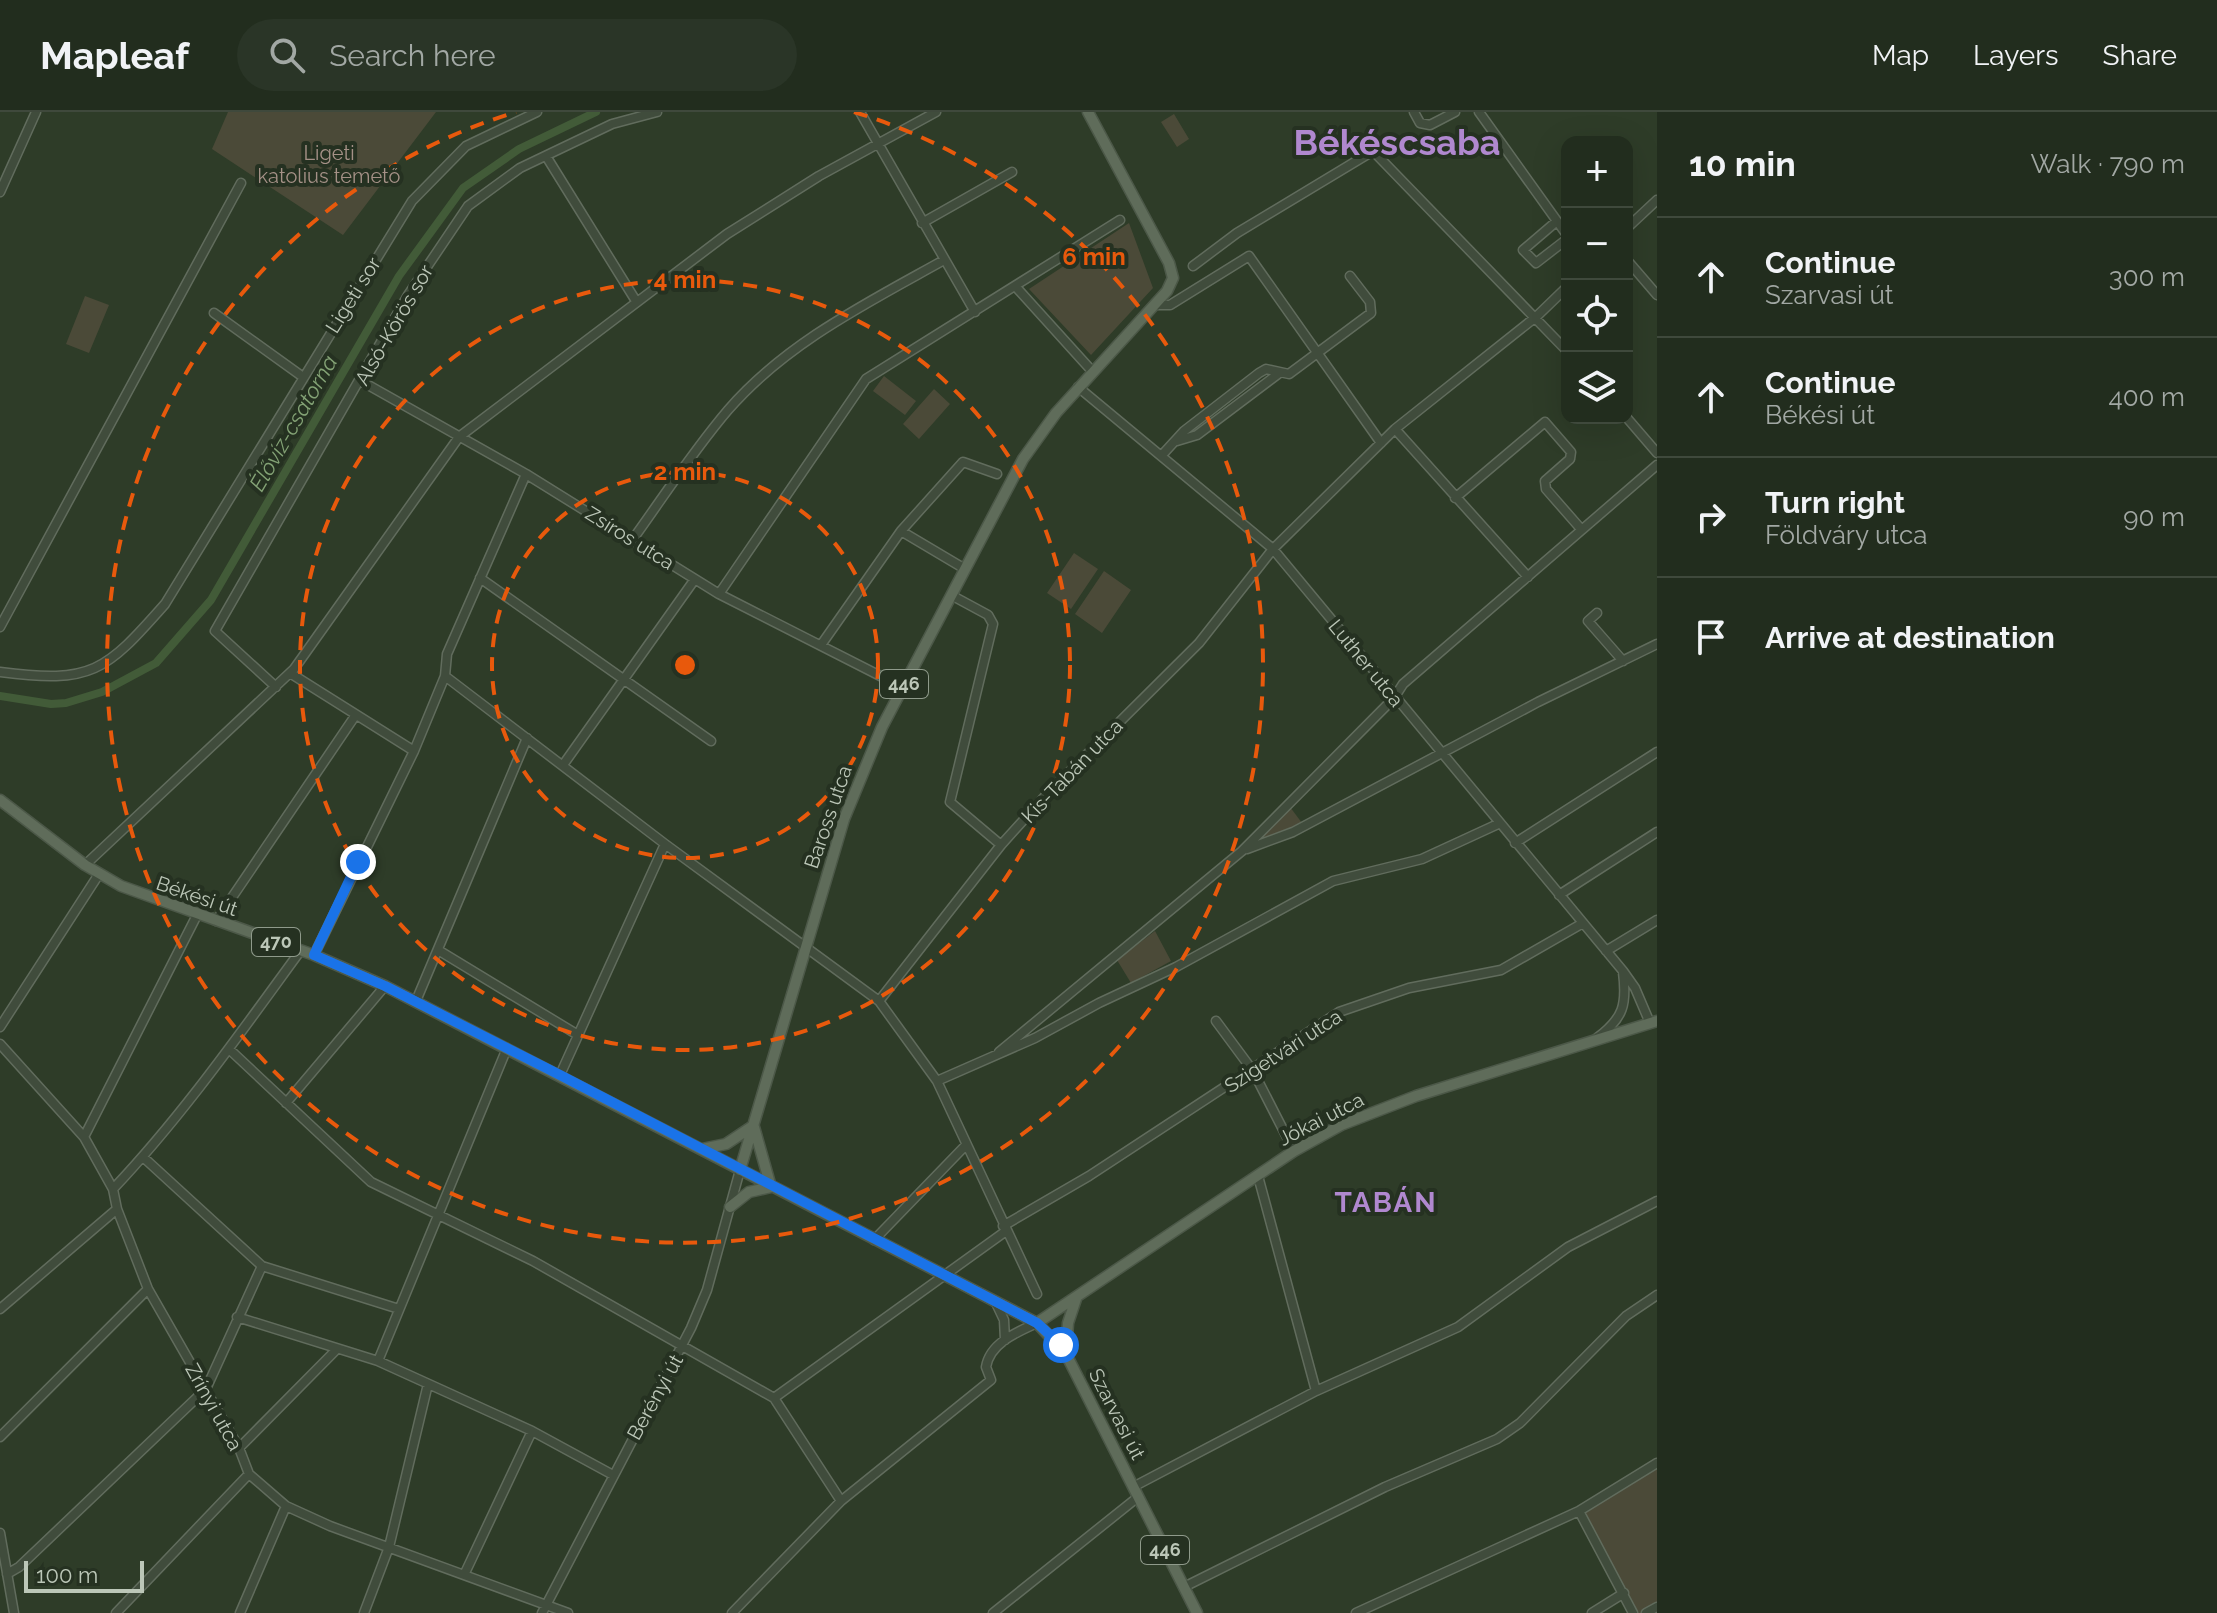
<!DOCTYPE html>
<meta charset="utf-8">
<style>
:root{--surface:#222d1e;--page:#2a3527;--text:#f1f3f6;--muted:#a2a8a4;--line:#3f493c}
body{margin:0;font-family:Raleway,sans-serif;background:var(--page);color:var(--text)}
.controls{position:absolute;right:24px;top:24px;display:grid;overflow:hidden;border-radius:16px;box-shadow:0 8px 32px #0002}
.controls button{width:72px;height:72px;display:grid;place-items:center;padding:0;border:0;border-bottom:2px solid var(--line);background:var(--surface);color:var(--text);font:40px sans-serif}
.scale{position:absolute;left:24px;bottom:20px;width:120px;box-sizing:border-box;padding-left:8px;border:4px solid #bcc7b8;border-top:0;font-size:22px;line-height:28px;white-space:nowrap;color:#bcc7b8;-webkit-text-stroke:6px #253121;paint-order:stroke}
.stop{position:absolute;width:24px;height:24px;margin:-18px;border:6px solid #1a73e8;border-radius:50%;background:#fff}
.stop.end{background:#1a73e8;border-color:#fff;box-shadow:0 2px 8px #0008}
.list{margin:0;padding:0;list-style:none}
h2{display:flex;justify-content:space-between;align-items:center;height:104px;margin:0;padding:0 32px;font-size:34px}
h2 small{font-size:26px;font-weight:400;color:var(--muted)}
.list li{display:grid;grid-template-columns:52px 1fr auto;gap:24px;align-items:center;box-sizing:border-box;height:120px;padding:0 32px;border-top:2px solid var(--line)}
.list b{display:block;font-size:30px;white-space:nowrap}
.list p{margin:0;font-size:26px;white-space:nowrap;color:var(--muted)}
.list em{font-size:26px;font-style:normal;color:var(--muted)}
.icon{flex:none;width:44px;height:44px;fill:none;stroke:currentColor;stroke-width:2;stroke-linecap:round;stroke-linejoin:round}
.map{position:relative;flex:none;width:1657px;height:1501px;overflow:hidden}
header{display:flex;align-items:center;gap:48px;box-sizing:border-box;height:112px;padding:0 40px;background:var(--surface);border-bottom:2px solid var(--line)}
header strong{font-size:38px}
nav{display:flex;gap:44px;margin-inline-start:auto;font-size:28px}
.search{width:560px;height:72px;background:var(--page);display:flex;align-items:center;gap:20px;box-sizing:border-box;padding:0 28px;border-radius:44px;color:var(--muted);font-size:30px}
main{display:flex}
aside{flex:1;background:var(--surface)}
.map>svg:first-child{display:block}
</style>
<header>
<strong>Mapleaf</strong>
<div class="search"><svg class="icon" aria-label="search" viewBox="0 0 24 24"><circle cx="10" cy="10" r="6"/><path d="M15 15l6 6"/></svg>Search here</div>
<nav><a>Map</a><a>Layers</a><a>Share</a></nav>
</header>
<main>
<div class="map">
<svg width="1657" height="1501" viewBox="0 0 1657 1501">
<rect width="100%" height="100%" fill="#2e3c28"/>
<!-- green -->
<path fill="#4b4a38" d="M228 0H436L343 123 212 37Z
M1174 2 1189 27 1177 35 1161 10Z
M1129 111 1153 176 1091 243 1029 177Z
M85 184 109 193 89 241 66 232Z
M884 264 916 289 905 303 873 279Z
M934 277 950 292 919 327 903 312Z
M1074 441 1098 457 1071 497 1047 481Z
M1104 459 1131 478 1102 521 1075 502Z
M1290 695 1302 711 1259 730 1256 727Z
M1155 819 1171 849 1131 871 1117 848Z
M1657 1353V1493L1643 1501H1635L1581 1400Z"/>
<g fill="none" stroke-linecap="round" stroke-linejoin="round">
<!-- canal -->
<path stroke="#425b38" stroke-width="8" d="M0 584 51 592 66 591 102 580 156 551 211 488 399 164 463 76 519 37 596 0"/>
<!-- minor casing -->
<g stroke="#616c5d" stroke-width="11">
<path id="minor" d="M860 0 975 200
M1414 0 1420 11 1430 13 1455 0
M1479 0 1567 123
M546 44 636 189
M0 80 36 0
M1557 109 1523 138 1536 151 1567 127
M922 111 1012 60
M1627 116 1657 88
M1627 148 1657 183
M1193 154 1237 121 1373 39 1567 239
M1015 174 1092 259
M1156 193H1170L1249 144 1381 331
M214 201 303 265
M361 269 526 362 719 482 902 575
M1078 275 1273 437 1623 859 1635 876 1650 911
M1627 306 1657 341
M1395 317 1528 465
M1177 329 1197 323 1278 262
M1162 343 1184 319 1259 261 1266 257 1289 262 1371 201 1370 190 1350 164
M1455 386 1545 310 1571 340 1570 347 1545 369 1546 377 1581 417
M901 419 963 350 997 362
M633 427C664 384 693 339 728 298 786 231 867 191 944 148
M480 466 711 629
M719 482 866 267 1120 108
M951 483 988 503 993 512 950 690 1001 733
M1597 501 1588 509 1623 549
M0 515 241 71
M821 533 901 419 965 457
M0 560C92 572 105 560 165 492L412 89 466 34 537 0
M290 561 414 639
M445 564 665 732 879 889 937 969 1037 1182
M276 575 215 519 408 183 468 94 520 56 612 12 657 0
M563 653 695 467
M1515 731 1657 640
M1247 737 1293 720 1538 590 1657 532
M85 753 294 557 459 325 727 122 819 64 936 0
M1559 783 1657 720
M216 809 355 604
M438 838 578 923
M1606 839 1657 808
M314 843 414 639 445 564 447 542 526 362
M416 889 527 626
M879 889 1001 733 1047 682 1199 531 1273 437 1395 317 1537 204 1567 175
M1216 909 1253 959 1294 1039
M0 915 99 762
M1597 926C1624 906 1627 892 1623 860
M0 932 84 1025 113 1077 117 1097 148 1177 239 1336 249 1362 286 1394 330 1414 568 1501
M229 937 371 1070 533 1149 774 1286 841 1389
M999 940 1242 739 1394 586 1403 572 1657 353
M560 963 665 732
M937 969 1035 926 1099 891 1176 855 1333 769 1422 747 1498 712
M286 991 385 874
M84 1025 197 803
M143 1045 262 1154 399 1197
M1258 1064 1316 1279
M113 1077C183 1003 241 920 301 838
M1003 1114 1089 1064 1339 900 1409 876 1501 858 1583 811
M874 1128 966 1033
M996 1191 1004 1208 1005 1228
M0 1197 117 1097
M237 1205 378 1249 532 1319 613 1363
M378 1249 507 936
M774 1286 1006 1119
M0 1325 148 1177
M239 1336 337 1237
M1133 1375 1316 1279 1458 1215 1568 1135 1657 1089
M1579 1399 1633 1501
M0 1421 14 1501
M465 1461 532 1319
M7 1462 19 1455 206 1277 262 1154
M1184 1475 1385 1375 1497 1327 1520 1311 1626 1204 1657 1183
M116 1501 249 1362
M240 1501 286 1394
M364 1501 389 1435 428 1272
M542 1501 691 1216 707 1178 740 1058
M732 1501 841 1389 991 1268 986 1255C990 1231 1017 1220 1037 1211
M993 1501 1138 1385
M1356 1501 1579 1399 1657 1351
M1592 1501 1624 1481
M1646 1501 1657 1495"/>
</g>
<!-- major casing -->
<g stroke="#4c5848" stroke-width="13">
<path id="major" d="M0 688 85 753 121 774 314 843 385 874 1037 1211 1066 1242 1197 1501
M754 1015 771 1075
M702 1037 726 1032 753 1014
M740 1058 844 707 882 615 1023 347 1056 301 1167 179 1173 166 1169 151 1088 0
M730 1095 749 1080 771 1075
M1037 1211 1294 1039 1341 1013 1416 984 1657 909
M1066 1240 1068 1211 1076 1187"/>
</g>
<!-- minor -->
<use href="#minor" stroke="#404c3c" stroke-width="8"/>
<!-- major -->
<use href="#major" stroke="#5f6c5a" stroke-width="10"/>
</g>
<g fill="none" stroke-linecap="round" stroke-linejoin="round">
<!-- route -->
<path stroke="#1a73e8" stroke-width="10" d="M358 750 314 843 385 874 560 963 1037 1211 1061 1233"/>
</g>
<!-- distance rings -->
<g fill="none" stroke="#e8590c" stroke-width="4" stroke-dasharray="14 10">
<circle cx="685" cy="553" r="193"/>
<circle cx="685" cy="553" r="385"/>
<path d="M854 0A578 578 0 1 1 516 0"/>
</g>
<g text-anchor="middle" stroke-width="8" stroke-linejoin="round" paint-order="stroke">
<!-- shield labels -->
<g fill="#253121" stroke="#8f9a8b" stroke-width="2">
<rect x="880" y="558" width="48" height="28" rx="6"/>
<rect x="252" y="816" width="48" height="28" rx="6"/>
<rect x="1141" y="1424" width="48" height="28" rx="6"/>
</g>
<g font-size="18" font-weight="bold" fill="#bcc7b8">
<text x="904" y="578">446</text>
<text x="276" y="836">470</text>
<text x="1165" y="1444">446</text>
</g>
<!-- park labels -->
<g font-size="20" fill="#a59187" stroke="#253121">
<text x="329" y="48">Ligeti<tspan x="329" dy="23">katolius temető</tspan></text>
</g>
<!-- street labels -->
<g font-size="20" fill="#bcc7b8" stroke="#253121">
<text transform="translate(353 183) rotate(-58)" y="7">Ligeti sor</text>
<text transform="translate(394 213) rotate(-60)" y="7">Alsó-Körös sor</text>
<text transform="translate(630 426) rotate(32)" y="7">Zsíros utca</text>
<text transform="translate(1366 551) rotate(51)" y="7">Luther utca</text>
<text transform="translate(1072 659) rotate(-46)" y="7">Kis-Tabán utca</text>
<text transform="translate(828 705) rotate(-71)" y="7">Baross utca</text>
<text transform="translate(197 784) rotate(19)" y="7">Békési út</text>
<text transform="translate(1283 939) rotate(-33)" y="7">Szigetvári utca</text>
<text transform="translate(1321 1007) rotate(-27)" y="7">Jókai utca</text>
<text transform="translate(655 1285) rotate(-61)" y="7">Berényi út</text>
<text transform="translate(214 1295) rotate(61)" y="7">Zrínyi utca</text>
<text transform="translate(1117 1302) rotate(63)" y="7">Szarvasi út</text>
</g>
<!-- water labels -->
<g font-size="22" font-style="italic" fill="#83a275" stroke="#253121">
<text transform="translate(293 311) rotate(-60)" y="8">Élővíz-csatorna</text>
</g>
<!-- district labels -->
<g font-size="28" font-weight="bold" letter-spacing="2" fill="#b088cf" stroke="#253121">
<text x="1386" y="1100">TABÁN</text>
</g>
<!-- town labels -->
<g font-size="36" font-weight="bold" fill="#b088cf" stroke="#253121">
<text x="1397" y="43">Békéscsaba</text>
</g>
</g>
<circle cx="685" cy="553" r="12" fill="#e8590c" stroke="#253121" stroke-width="4"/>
<g font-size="24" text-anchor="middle" font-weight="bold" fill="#e8590c" stroke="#253121" stroke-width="8" stroke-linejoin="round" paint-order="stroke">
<text x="1094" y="153">6 min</text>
<text x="685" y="176">4 min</text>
<text x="685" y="368">2 min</text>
</g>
</svg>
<div class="controls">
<button>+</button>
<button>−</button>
<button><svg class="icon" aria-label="locate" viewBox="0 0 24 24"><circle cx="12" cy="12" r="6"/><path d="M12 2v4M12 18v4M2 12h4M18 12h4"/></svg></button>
<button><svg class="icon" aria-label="layers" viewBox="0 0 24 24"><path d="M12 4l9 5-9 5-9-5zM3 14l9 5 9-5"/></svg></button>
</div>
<div class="scale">100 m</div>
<div class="stop" style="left:1061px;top:1233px"></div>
<div class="stop end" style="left:358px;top:750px"></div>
</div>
<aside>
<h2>10 min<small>Walk · 790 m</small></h2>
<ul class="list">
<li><svg class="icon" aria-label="ahead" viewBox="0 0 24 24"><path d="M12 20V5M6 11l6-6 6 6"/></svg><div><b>Continue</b><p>Szarvasi út</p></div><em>300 m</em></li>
<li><svg class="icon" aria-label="ahead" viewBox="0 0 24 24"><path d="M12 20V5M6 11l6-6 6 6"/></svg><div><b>Continue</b><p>Békési út</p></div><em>400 m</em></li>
<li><svg class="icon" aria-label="right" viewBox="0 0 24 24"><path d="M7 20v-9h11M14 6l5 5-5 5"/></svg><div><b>Turn right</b><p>Földváry utca</p></div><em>90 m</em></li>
<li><svg class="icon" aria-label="arrive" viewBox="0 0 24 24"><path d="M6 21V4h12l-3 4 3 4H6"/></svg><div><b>Arrive at destination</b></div></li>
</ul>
</aside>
</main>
